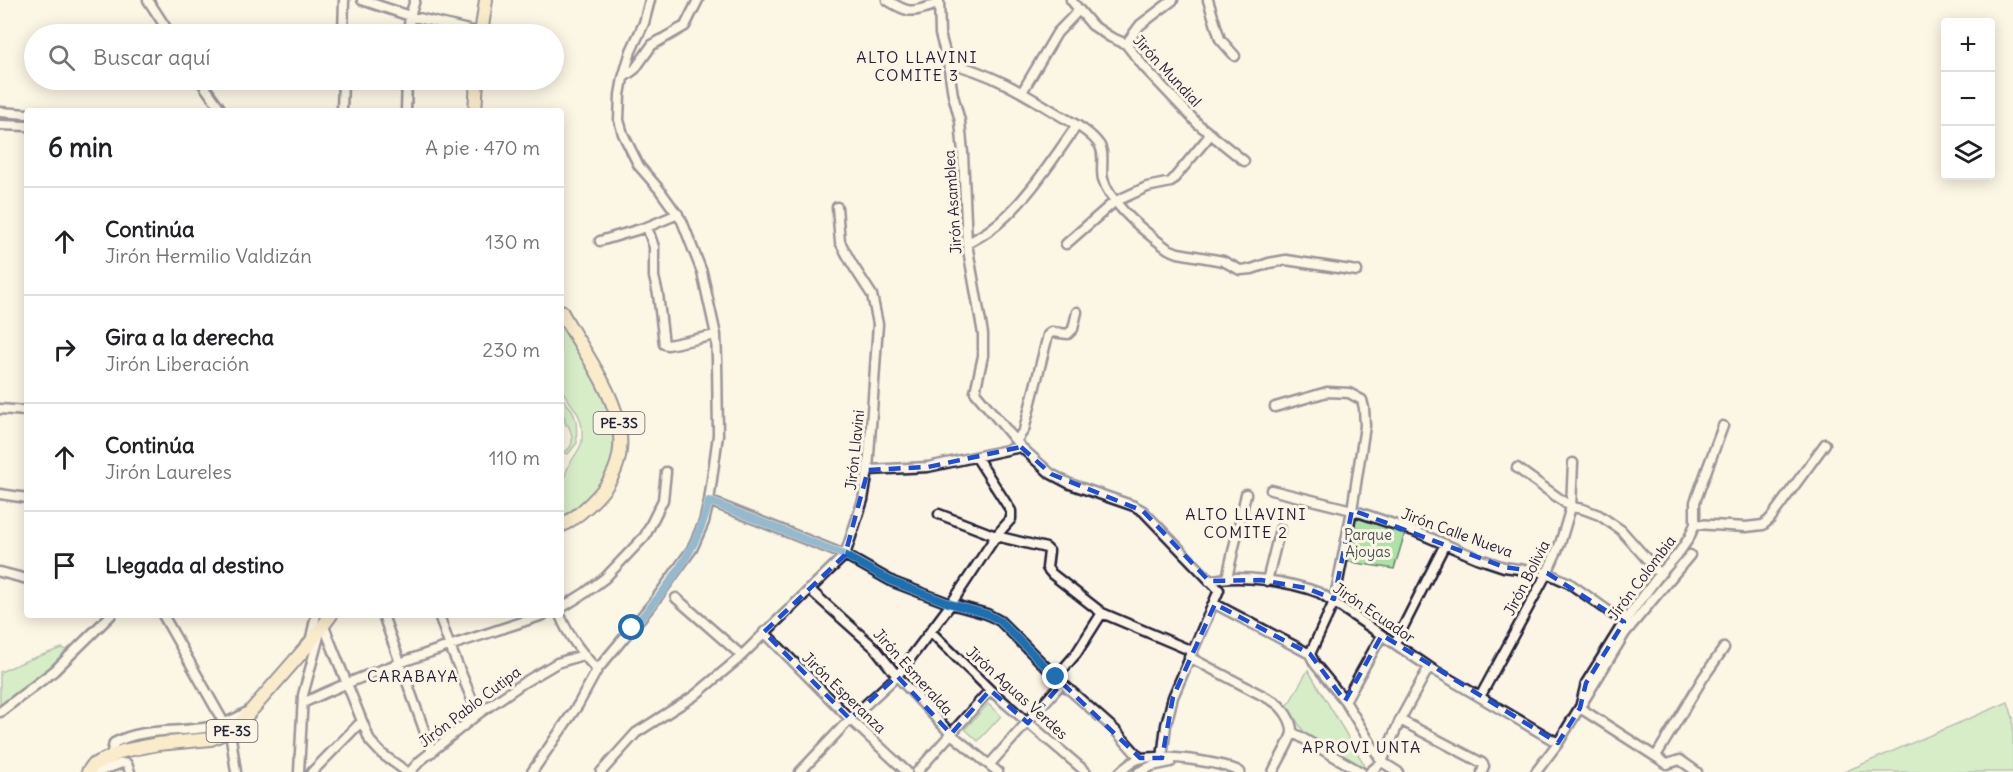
<!DOCTYPE html>
<html lang="es">
<meta charset="utf-8">
<style>
:root{--surface:#fff;--page:#f6f6f6;--text:#202124;--muted:#757577;--line:#e0e0e0}
body{margin:0;font-family:Delius,sans-serif;background:var(--page);color:var(--text)}
.controls{position:absolute;right:18px;top:18px;display:grid;overflow:hidden;border-radius:6px;box-shadow:0 3px 15px #0003}
.controls button{width:54px;height:54px;display:grid;place-items:center;padding:0;border:0;border-bottom:2px solid var(--line);background:var(--surface);color:var(--text);font:30px sans-serif}
.stop{position:absolute;width:18px;height:18px;margin:-14px;border:4px solid #1f6fb2;border-radius:50%;background:#fff}
.stop.end{background:#1f6fb2;border-color:#fff;box-shadow:0 2px 6px #0008}
.list{margin:0;padding:0;list-style:none}
h2{display:flex;justify-content:space-between;align-items:center;height:78px;margin:0;padding:0 24px;font-size:26px}
h2 small{font-size:20px;font-weight:400;color:var(--muted)}
.list li{display:grid;grid-template-columns:39px 1fr auto;gap:18px;align-items:center;box-sizing:border-box;height:108px;padding:0 24px;border-top:2px solid var(--line)}
.list b{display:block;font-size:22px;white-space:nowrap}
.list p{margin:0;font-size:20px;white-space:nowrap;color:var(--muted)}
.list em{font-size:20px;font-style:normal;color:var(--muted)}
.icon{flex:none;width:33px;height:33px;fill:none;stroke:currentColor;stroke-width:2;stroke-linecap:round;stroke-linejoin:round}
.map{position:relative;flex:none;width:2013px;height:772px;overflow:hidden}
.search{position:absolute;background:var(--surface);box-shadow:0 3px 15px #0003;left:24px;top:24px;width:540px;height:66px;display:flex;align-items:center;gap:15px;box-sizing:border-box;padding:0 21px;border-radius:33px;color:var(--muted);font-size:22px}
.panel{position:absolute;background:var(--surface);box-shadow:0 3px 15px #0003;left:24px;top:108px;width:540px;height:510px;border-radius:6px}
.map>svg:first-child{display:block}
</style>
<div class="map">
<svg width="2013" height="772" viewBox="0 0 2013 772">
<rect width="100%" height="100%" fill="#fcf5e5"/>
<filter id="ink" filterUnits="userSpaceOnUse"><feTurbulence type="fractalNoise" baseFrequency=".0167" numOctaves="2"/><feDisplacementMap in="SourceGraphic" scale="12" xChannelSelector="R" yChannelSelector="G"/><feConvolveMatrix kernelMatrix="1 2 1 2 8 2 1 2 1" color-interpolation-filters="sRGB"/></filter>
<g filter="url(#ink)">
<!-- green -->
<path fill="#abe2a5" stroke="#668270" stroke-width="1.5" d="M561 308 615 419 614 453 609 472 601 488 561 523V479L565 478C566 462 582 451 582 440 584 411 572 410 562 389 558 380 561 322 561 308Z
M561 397 572 410 576 421 577 443 568 454 563 453C576 446 573 436 568 425H566L564 419 565 418 561 412Z
M1351 516 1405 533 1394 569 1343 561Z
M62 648 76 654 0 714V672L28 660Z
M1308 670 1364 764V768L1360 770 1309 739 1287 707Z
M2008 702 2013 718V772H1844Z
M988 704 1001 716 978 741 965 729Z"/>
<g fill="none" stroke-linecap="round" stroke-linejoin="round">
<!-- minor casing -->
<g stroke="#22223b" stroke-width="13">
<path id="minor" d="M148 0 170 34
M362 0 410 16 481 33
M887 0C911 15 911 12 938 4
M939 0 940 34 948 63 953 95 960 121 963 153 967 244 983 334V356L975 392 1021 447 1051 474 1070 484 1134 506 1143 511 1219 590 1173 697 1166 725 1162 758
M1071 0 1092 25 1110 37 1126 44 1144 67 1198 124 1244 161
M1208 0 1220 39 1235 56
M343 34 344 0
M408 34 410 16 415 0
M1126 44 1140 25 1173 0
M948 63C990 72 1025 94 1061 116 1073 123 1089 131 1098 143 1106 152 1100 168 1103 179 1110 204 1146 233 1168 249L1178 253 1223 261 1240 270 1252 269 1269 263 1286 260 1357 271
M624 77 635 69 652 45 685 26 698 0
M200 80 222 111
M1022 92 1057 33 1079 10
M342 111 343 80
M406 111 407 80
M0 112 27 114
M0 125 27 126
M647 227 654 247V277L658 294 664 344 668 345 716 335
M600 241 647 227 678 214
M967 244C975 239 983 235 991 229 1023 206 1054 158 1077 125
M1066 244 1114 202 1147 187 1171 182 1211 134
M1275 407 1327 392 1349 393 1362 400 1364 408 1365 426 1352 510 1334 602 1310 654
M0 409 27 411
M1016 441 1024 430 1048 335 1052 332 1068 334 1073 329 1077 312
M1517 468 1571 507 1583 509 1599 515 1621 530 1660 574
M868 470 928 467 1021 447
M1271 490 1352 510 1414 531 1477 558 1504 567 1547 573 1569 583 1624 622
M0 494 27 498
M709 501 845 555 893 582 951 604 987 614 1000 621 1062 683 1115 730 1140 758
M939 514 996 536 1046 548 1049 551 1047 568 1052 574 1102 613 1192 651
M1695 524 1746 527 1763 525 1770 519 1825 444
M0 572 27 579
M1227 578 1246 494
M1209 581C1240 573 1291 582 1320 593L1429 667 1558 743
M1267 581 1280 529
M809 589 875 648 897 676 951 734 998 772
M676 598 741 655
M1215 604 1310 654 1315 664 1345 701 1382 762 1398 772
M561 608 585 593 605 578 645 536 663 500 666 472
M163 615 224 723
M383 615 432 752
M439 615 449 644 478 714
M560 615C568 636 582 653 597 670
M323 624 370 741 382 754 407 772
M764 632 850 719 907 772
M931 632 990 690 1086 772
M311 638 316 615
M1395 643 1445 544
M1189 657 1273 701C1282 706 1293 721 1292 733 1290 742 1277 763 1273 772
M1056 677 1076 654 1102 613
M1480 697 1547 573 1560 544 1571 507 1573 463
M1345 701 1382 635
M303 703C382 665 460 643 543 615
M1580 708 1586 683 1624 622 1660 574 1678 554 1689 538 1695 524V502L1723 426
M1580 708 1667 764
M0 712 54 671 111 615
M1400 720 1482 763 1484 766 1482 772
M230 731 236 772
M1292 732 1361 772
M111 756 114 743C143 727 179 733 210 727 223 724 234 720 245 713
M1656 756 1703 678 1724 648
M990 764 1062 683
M1667 764 1680 760 1697 772
M98 772 122 763 127 764 130 772
M299 772 303 695 319 636
M312 772 362 721
M410 772 420 761 478 714 523 683 557 663 583 655
M532 772 578 705 597 670 653 603 692 549 704 522 709 501 718 435 717 360 716 335 702 272 682 221 659 189 639 166 623 134 619 120 620 95 623 78 631 51 644 23 650 0
M601 772 636 733 694 696 737 660 845 555 863 500 868 470 878 324 872 295 852 264 840 242 837 207
M800 772 850 719 897 676 951 604 996 536 1011 519V511L977 458
M917 772 990 690
M1120 772C1125 768 1132 761 1139 759 1158 753 1223 762 1240 772
M1139 772 1152 766 1171 762
M1370 772 1382 762 1400 720 1429 667
M1536 772 1558 743 1625 633 1690 555"/>
</g>
<!-- highway casing -->
<g stroke="#22223b" stroke-width="16">
<path id="highway" d="M481 34 486 0
M475 111 477 80
M561 311C591 368 655 436 597 497 586 509 575 518 561 526
M88 772 93 765 123 751 158 744 211 739 236 728 310 643 331 615"/>
</g>
<!-- minor -->
<use href="#minor" stroke="#fcf5e5" stroke-width="8"/>
<!-- highway -->
<use href="#highway" stroke="#f8deab" stroke-width="12"/>
</g>
</g>
<g fill="none" stroke-linecap="round" stroke-linejoin="round" filter="url(#ink)">
<!-- route -->
<path stroke="#1f6fb2" stroke-width="8" d="M632 628C665 592 698 550 709 501L844 555 893 582 951 604 987 614 1000 621 1056 677"/>
</g>
<!-- marked area -->
<path d="M0 0H2013V772H0ZM1021 447 1051 474 1143 511 1209 581 1261 580 1306 588 1334 599 1352 510 1504 567 1547 573 1624 622 1586 683 1580 708 1558 743 1382 635 1345 701 1310 654 1215 604 1173 697 1162 758H1140L1062 683 1028 723 990 690 951 734 897 676 850 719 764 632 845 555 868 470 928 467Z" fill="#fcf5e5" fill-opacity=".55" fill-rule="evenodd"/>
<path fill="none" stroke="#1d4ed8" stroke-width="4.5" stroke-dasharray="12 8" stroke-linejoin="round" d="M1021 447 1051 474 1143 511 1209 581 1261 580 1306 588 1334 599 1352 510 1504 567 1547 573 1624 622 1586 683 1580 708 1558 743 1382 635 1345 701 1310 654 1215 604 1173 697 1162 758H1140L1062 683 1028 723 990 690 951 734 897 676 850 719 764 632 845 555 868 470 928 467Z"/>
<g text-anchor="middle" stroke-width="6" stroke-linejoin="round" paint-order="stroke">
<!-- shield labels -->
<g fill="#fcf5e5" stroke="#63616e" stroke-width="1.5">
<rect x="593.5" y="412" width="51" height="22" rx="4.5"/>
<rect x="206.5" y="720" width="51" height="22" rx="4.5"/>
</g>
<g font-size="14" font-weight="bold" fill="#22223b">
<text x="619" y="428">PE-3S</text>
<text x="232" y="736">PE-3S</text>
</g>
<!-- street labels -->
<g font-size="15" fill="#22223b" stroke="#fcf5e5">
<text transform="translate(1167 71) rotate(47)" y="5">Jirón Mundial</text>
<text transform="translate(953 202) rotate(-94)" y="5">Jirón Asamblea</text>
<text transform="translate(855 450) rotate(-84)" y="5">Jirón Llavini</text>
<text transform="translate(1457 533) rotate(20)" y="5">Jirón Calle Nueva</text>
<text transform="translate(1527 578) rotate(-63)" y="5">Jirón Bolivia</text>
<text transform="translate(1642 578) rotate(-53)" y="5">Jirón Colombia</text>
<text transform="translate(1374 613) rotate(34)" y="5">Jirón Ecuador</text>
<text transform="translate(913 672) rotate(48)" y="5">Jirón Esmeralda</text>
<text transform="translate(844 693) rotate(44)" y="5">Jirón Esperanza</text>
<text transform="translate(1017 693) rotate(42)" y="5">Jirón Aguas Verdes</text>
<text transform="translate(470 707) rotate(-37)" y="5">Jirón Pablo Cutipa</text>
</g>
<!-- park labels -->
<g font-size="15" fill="#445256" stroke="#fcf5e5">
<text x="1368" y="540">Parque<tspan x="1368" dy="17">Ajoyas</tspan></text>
</g>
<!-- neighbourhood labels -->
<g font-size="16" letter-spacing="1.5" fill="#22223b" stroke="#fcf5e5">
<text x="917" y="63">ALTO LLAVINI<tspan x="917" dy="18">COMITE 3</tspan></text>
<text x="1246" y="520">ALTO LLAVINI<tspan x="1246" dy="18">COMITE 2</tspan></text>
<text x="413" y="682">CARABAYA</text>
<text x="1362" y="753">APROVI UNTA</text>
</g>
</g>
</svg>
<div class="controls">
<button>+</button>
<button>−</button>
<button><svg class="icon" aria-label="layers" viewBox="0 0 24 24"><path d="M12 4l9 5-9 5-9-5zM3 14l9 5 9-5"/></svg></button>
</div>
<div class="stop" style="left:632px;top:628px"></div>
<div class="stop end" style="left:1056px;top:677px"></div>
<div class="search"><svg class="icon" aria-label="search" viewBox="0 0 24 24"><circle cx="10" cy="10" r="6"/><path d="M15 15l6 6"/></svg>Buscar aquí</div>
<section class="panel">
<h2>6 min<small>A pie · 470 m</small></h2>
<ul class="list">
<li><svg class="icon" aria-label="ahead" viewBox="0 0 24 24"><path d="M12 20V5M6 11l6-6 6 6"/></svg><div><b>Continúa</b><p>Jirón Hermilio Valdizán</p></div><em>130 m</em></li>
<li><svg class="icon" aria-label="right" viewBox="0 0 24 24"><path d="M7 20v-9h11M14 6l5 5-5 5"/></svg><div><b>Gira a la derecha</b><p>Jirón Liberación</p></div><em>230 m</em></li>
<li><svg class="icon" aria-label="ahead" viewBox="0 0 24 24"><path d="M12 20V5M6 11l6-6 6 6"/></svg><div><b>Continúa</b><p>Jirón Laureles</p></div><em>110 m</em></li>
<li><svg class="icon" aria-label="arrive" viewBox="0 0 24 24"><path d="M6 21V4h12l-3 4 3 4H6"/></svg><div><b>Llegada al destino</b></div></li>
</ul>
</section>
</div>
